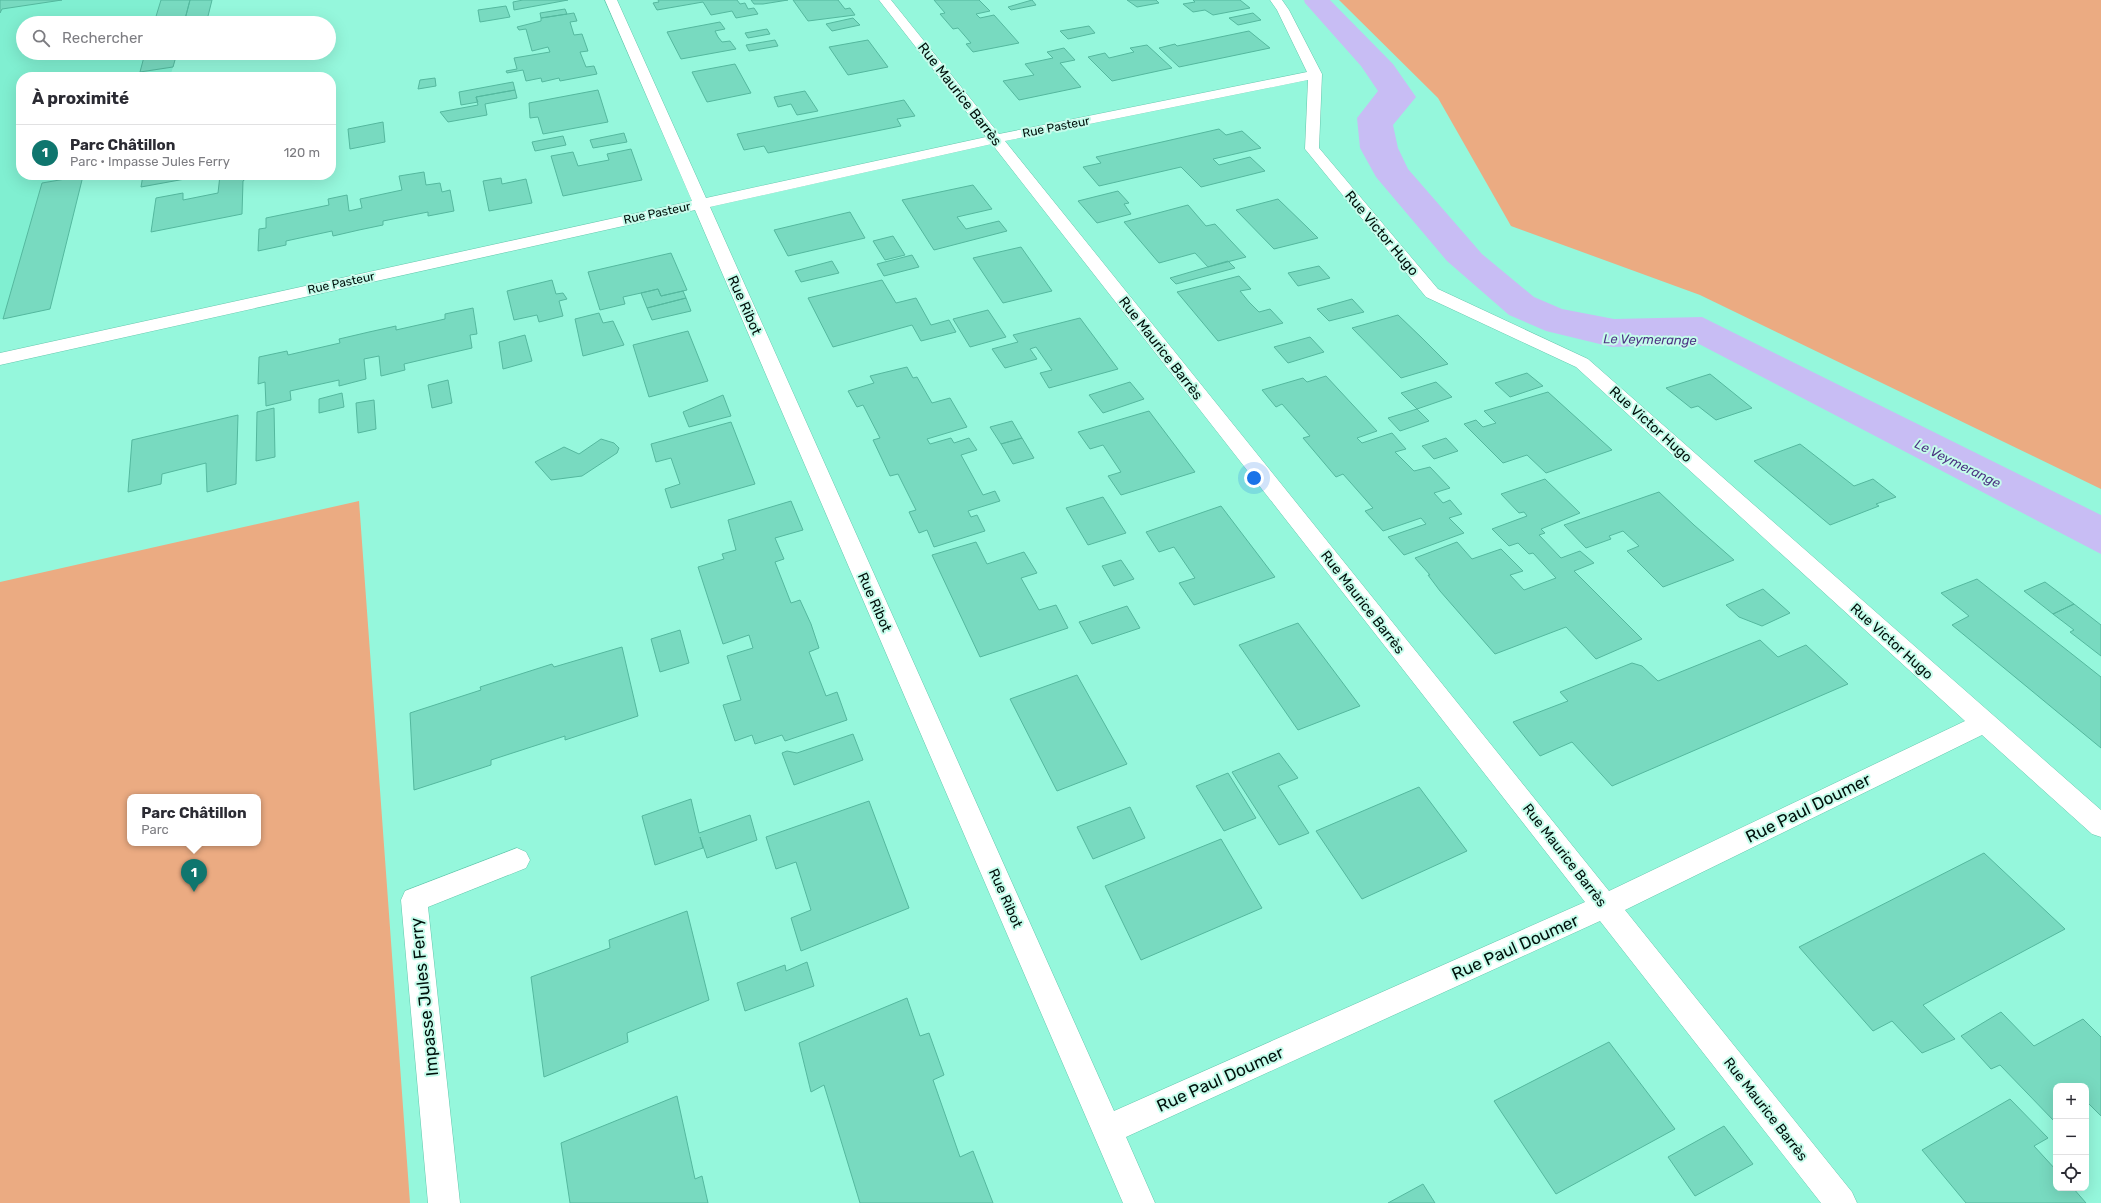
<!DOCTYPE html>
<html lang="fr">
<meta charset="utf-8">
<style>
:root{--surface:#fff;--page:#f7f7f7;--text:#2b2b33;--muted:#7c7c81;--line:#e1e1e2;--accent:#0f766e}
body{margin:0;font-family:Rubik,sans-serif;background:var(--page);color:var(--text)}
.controls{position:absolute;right:12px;bottom:12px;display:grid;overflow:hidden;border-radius:8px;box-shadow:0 4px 16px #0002}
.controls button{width:36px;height:36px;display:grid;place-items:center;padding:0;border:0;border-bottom:1px solid var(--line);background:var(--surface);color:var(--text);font:20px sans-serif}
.you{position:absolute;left:1254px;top:478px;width:14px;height:14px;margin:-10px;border:3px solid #fff;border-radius:50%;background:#1a73e8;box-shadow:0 0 0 6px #1a73e833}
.badge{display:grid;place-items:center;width:26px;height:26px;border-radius:50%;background:var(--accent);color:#fff;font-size:13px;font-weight:700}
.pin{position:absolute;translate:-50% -33px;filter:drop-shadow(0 1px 2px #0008)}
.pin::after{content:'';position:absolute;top:21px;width:14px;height:12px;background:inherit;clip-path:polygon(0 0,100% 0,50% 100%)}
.popup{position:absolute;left:127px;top:794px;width:134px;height:52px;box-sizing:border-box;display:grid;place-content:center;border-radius:8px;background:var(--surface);filter:drop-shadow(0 1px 3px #0005);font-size:13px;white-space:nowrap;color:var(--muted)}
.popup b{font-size:15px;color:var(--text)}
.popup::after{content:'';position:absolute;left:50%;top:100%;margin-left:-8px;border:8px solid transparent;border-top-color:var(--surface)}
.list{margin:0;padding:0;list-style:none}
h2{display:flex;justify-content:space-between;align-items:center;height:52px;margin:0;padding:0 16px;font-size:17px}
h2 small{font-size:13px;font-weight:400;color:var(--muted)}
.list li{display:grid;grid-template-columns:26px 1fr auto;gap:12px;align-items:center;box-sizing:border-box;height:56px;padding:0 16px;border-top:1px solid var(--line)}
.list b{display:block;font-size:15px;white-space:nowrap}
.list p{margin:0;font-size:13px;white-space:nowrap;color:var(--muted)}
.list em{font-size:13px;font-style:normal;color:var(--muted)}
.icon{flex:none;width:22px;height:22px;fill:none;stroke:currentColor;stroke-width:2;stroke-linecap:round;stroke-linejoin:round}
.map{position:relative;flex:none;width:2101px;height:1203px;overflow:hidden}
.search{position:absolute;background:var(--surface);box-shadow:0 4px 16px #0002;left:16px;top:16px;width:320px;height:44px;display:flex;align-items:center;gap:10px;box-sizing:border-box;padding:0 14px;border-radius:22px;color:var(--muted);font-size:15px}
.panel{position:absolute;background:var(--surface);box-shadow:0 4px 16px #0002;left:16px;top:72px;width:320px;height:108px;border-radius:16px}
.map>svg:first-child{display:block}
</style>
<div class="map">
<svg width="2101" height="1203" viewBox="0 0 2101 1203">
<rect width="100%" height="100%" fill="#95f7dc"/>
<!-- built -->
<path fill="#80efd1" d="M0 0H190L184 23H23V53H177L170 77H21V175H87L42 183 3 319H0Z"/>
<!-- green -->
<path fill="#ebab82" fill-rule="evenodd" d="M1339 0H2101V489L1700 295 1511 226 1438 98Z
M359 501 410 1203H0V582ZM130 797H258V843H130Z"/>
<!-- water -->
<path fill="#c8bdf4" d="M1304 0H1330L1393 64 1416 97 1393 125 1398 148 1408 169 1482 254 1534 297 1562 309 1614 319 1702 317 2101 515V554L1699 344 1612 347 1546 331 1509 315 1447 261 1376 177 1360 148 1357 118 1378 91 1361 66 1305 3Z"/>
<!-- building -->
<path fill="#78dac0" stroke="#54b89e" d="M0 0H62L2 9 0 13Z
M161 0H190L184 23H154Z
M190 0H212L207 20 184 23Z
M568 0 514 10 513 2 523 0Z
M658 0H737L740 4 745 3 748 9 754 8 758 14 736 18 732 11 711 15 703 2 657 10 653 3 659 2Z
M751 0H788L763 4H754Z
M793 0H838L845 9 850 8 855 15 808 21Z
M934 0H979L990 11 976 14 980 18 994 15 1019 43 973 52 966 44 971 43 958 28 953 29 940 14 945 13Z
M1032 0 1036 5 1011 10 1008 7Z
M1127 0H1156L1159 3 1137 7Z
M1193 0H1240L1250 8 1213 15 1205 10 1193 12 1183 4 1195 2Z
M506 6 510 17 480 22 478 10Z
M565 9 567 14 541 18 540 13Z
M574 13 577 21 570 22 574 35 582 34 588 51 580 52 586 67 594 66 597 74 560 81 559 78 542 82 541 78 526 81 523 70 507 73 506 71 517 69 514 58 550 52 548 47 532 51 526 29 519 30 517 27 541 21V18Z
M1253 13 1261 20 1238 25 1229 18Z
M853 18 860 25 832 31 826 24Z
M720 22 725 29 715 31 718 37 722 42 730 41 736 49 681 59 667 32Z
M1089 26 1095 33 1068 39 1060 31Z
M767 29 770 34 748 38 745 33Z
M1249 31 1270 48 1179 67 1159 48 1175 44 1177 46Z
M775 40 778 46 749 51 746 45Z
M868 40 888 67 848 75 829 47Z
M1147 45 1172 68 1112 81 1088 57 1105 53 1109 58 1134 52 1130 48Z
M1064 48 1075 60 1060 63 1081 87 1019 100 1003 81 1034 75 1025 64 1053 58 1047 52Z
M145 53H177L173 67 140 72Z
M735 64 751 93 707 102 692 72Z
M435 78 436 86 418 89 420 80Z
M513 82 515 90 476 97 478 102 461 105 459 92Z
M515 90 517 98 485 104 487 115 448 122 440 112 478 105 476 97Z
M598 90 608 122 543 134 538 117 530 118 529 103Z
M805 91 818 111 797 115 791 104 778 107 774 97Z
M904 100 915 116 897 119 901 126 768 153 764 146 744 150 737 134Z
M383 122 385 142 350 149 348 129Z
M1219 129 1226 135 1242 131 1261 148 1213 159 1219 165 1250 157 1265 171 1201 187 1181 167 1099 186 1083 167 1101 163 1096 157Z
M624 133 627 142 593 148 590 140Z
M563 136 566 145 535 151 532 142Z
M631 149 642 180 563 196 551 156 573 152 578 166 609 160 607 154Z
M424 172 426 185 440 183 442 192 450 190 454 211 428 216V212L383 221V225L359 230 333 236 332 231 286 241V245L258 251 259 229 266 228V218L329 205 328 199 347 195 349 211 362 208 360 199 402 190 399 176Z
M143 175H185V179L141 187Z
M220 175H250L243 181 242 214 151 232 156 198 183 193V200L218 193Z
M83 176 50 309 3 319 42 183Z
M501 178 502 184 526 179 532 203 489 211 483 181Z
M973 185 992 209 957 217 966 229 999 221 1007 231 934 250 902 200Z
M1118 191 1129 203 1124 204 1131 214 1097 223 1078 201Z
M1278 199 1309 229 1318 238 1274 249 1236 210Z
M1188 205 1206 226 1215 224 1246 257 1208 267 1195 253 1159 263 1124 222Z
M850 212 865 238 788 256 774 230Z
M893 236 905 255 885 260 873 241Z
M1021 247 1052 291 1003 303 973 258Z
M671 253 687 290 661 296 658 289 641 293 623 297 625 304 600 310 588 272Z
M912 255 919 267 884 276 877 264Z
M832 261 839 273 801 282 795 271Z
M1228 261 1235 268 1176 284 1170 278Z
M1319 266 1330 278 1298 286 1288 273Z
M1239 276 1251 289 1240 291 1249 302 1259 312 1270 309 1283 323 1218 341 1177 292Z
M552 280 556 294 563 293 567 299 559 301 563 316 539 322 537 315 514 320 507 291Z
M882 280 896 303 916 298 931 325 949 320 956 332 921 341 912 325 833 347 808 298Z
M658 289 661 296 683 291 686 298 647 308 641 293Z
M686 298 691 311 652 320 647 308Z
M1352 299 1364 312 1329 321 1317 309Z
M473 308 477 334 470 335 472 348 404 364 405 370 381 376 379 356 364 359 366 379 339 386V380L290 391 291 400 266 406 265 382 258 384 259 357 287 351 288 355 340 343 339 339 369 332 396 326V330L445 319V314Z
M988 310 1006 337 970 347 953 319Z
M599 313 603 323 613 321 624 345 583 356 575 319Z
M1398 315 1422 338 1448 364 1401 378 1352 328Z
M1080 318 1118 369 1049 388 1040 373 1052 370 1036 347 1030 349 1037 359 1005 368 992 349 1018 342 1013 335Z
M688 331 708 381 649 397 633 345Z
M525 335 532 361 503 369 499 342Z
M1310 337 1324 352 1288 363 1274 347Z
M907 367 913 378 917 377 932 403 950 398 967 427 927 439 930 444 951 438 954 443 969 438 977 450 961 455 983 495 995 491 1000 501 968 511 971 517 977 515 985 531 934 547 927 530 919 533 909 512 916 510 898 474 890 476 873 440 880 438 863 405 857 407 848 391 874 383 870 376Z
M1527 373 1543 386 1510 397 1495 383Z
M1710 374 1752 408 1716 420 1698 406 1691 408 1666 388Z
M1326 376 1377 431 1357 438 1362 443 1392 433 1406 449 1395 452 1414 471 1430 467 1450 488 1434 493 1443 503 1450 500 1462 514 1449 518 1464 533 1404 555 1388 537 1426 524 1421 518 1383 531 1365 511 1373 508 1343 474 1336 477 1303 438 1310 436 1282 404 1276 407 1262 390 1303 378 1307 382Z
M448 380 452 403 432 408 428 385Z
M1130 382 1144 399 1103 413 1089 395Z
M1436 382 1452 397 1417 409 1401 393Z
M1548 392 1612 450 1546 473 1527 455 1503 463 1464 424 1476 420 1483 427 1496 423 1484 411Z
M342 393 344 407 319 413V399Z
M723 395 731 416 689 427 683 412Z
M374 400 376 429 358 433 356 403Z
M274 408 275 457 256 461 257 412Z
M1417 409 1429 421 1400 431 1388 418Z
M1149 411 1195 472 1121 495 1108 476 1121 472 1103 445 1090 449 1078 432Z
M238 415 236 484 207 492 206 463 162 474 161 484 128 492 132 440Z
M1012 421 1022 438 1001 444 990 427Z
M731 422 755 484 671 508 665 489 680 484 671 458 656 462 651 444Z
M1022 438 1034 458 1013 464 1001 444Z
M1446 438 1458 451 1434 459 1422 446Z
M601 439 614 443 619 448 617 453 582 476 551 480 535 462 564 447 579 454Z
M1800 444 1854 486 1873 479 1896 497 1876 504 1879 506 1830 525 1754 461Z
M1545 479 1580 513 1541 529 1545 533 1539 535 1561 558 1580 551 1594 563 1574 571 1642 639 1596 659 1566 627 1495 654 1440 591 1428 575H1430L1415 558 1457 542 1472 559 1501 549 1523 571 1510 575 1524 590 1556 578 1533 553 1529 554 1518 543 1509 546 1492 529 1527 516 1524 512 1519 513 1501 494Z
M1659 492 1694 525 1734 560 1663 587 1627 551 1639 546 1623 531 1609 536 1611 539 1586 548 1564 525Z
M1103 497 1126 533 1088 545 1066 508Z
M791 501 803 530 775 538 784 559 775 562 791 603 800 600 811 624 819 648 809 652 826 696 837 692 847 720 785 741 782 735 755 744 752 735 735 741 723 705 741 700 727 656 753 648 749 635 723 644 698 567 724 559 722 554 736 550 728 520Z
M1221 506 1275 577 1194 605 1179 583 1195 578 1174 547 1159 552 1146 532Z
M976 542 987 564 1024 552 1037 573 1021 578 1039 610 1056 605 1068 628 980 657 932 555Z
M1121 560 1134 579 1114 586 1102 566Z
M1977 579 2101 677V748L1952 625 1969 616 1941 593Z
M2045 582 2074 604 2053 614 2024 591Z
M1763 589 1790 613 1762 626 1739 617 1726 605Z
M2074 604 2101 625V656L2070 632 2074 630 2053 614Z
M1127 606 1140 628 1092 644 1079 622Z
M1298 623 1360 706 1298 730 1239 645Z
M680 630 689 663 660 672 651 639Z
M1760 640 1778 657 1806 645 1848 684 1612 786 1572 742 1540 756 1513 722 1568 701 1560 692 1632 663 1642 666 1658 681Z
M622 647 638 716 565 740V736L491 760V765L414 790 410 713 481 690 480 687 552 664 554 667Z
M1077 675 1127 764 1057 791 1010 699Z
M853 734 863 760 794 785 782 753 787 751 797 753Z
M1279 753 1298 778 1278 786 1309 833 1279 845 1232 772Z
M1228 773 1256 818 1224 831 1196 786Z
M1419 787 1467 851 1362 899 1316 831Z
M691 799 699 833 750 815 757 840 707 858 700 837 703 848 655 865 642 816Z
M869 801 909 908 801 951 791 918 811 910 796 862 776 869 766 837Z
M1130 807 1145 838 1093 859 1077 827Z
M1221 839 1262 908 1141 960 1105 886Z
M1984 853 2065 929 1923 1005 1955 1039 1922 1053 1892 1021 1873 1031 1799 947Z
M687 911 709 1000 627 1033 628 1042 544 1077 531 977 610 948 609 940Z
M807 962 814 986 745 1011 737 983 785 965 786 971Z
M907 998 920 1036 929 1033 944 1075 933 1080 960 1157 973 1151 993 1203H860L824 1085 811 1092 799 1043Z
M2001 1012 2034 1046 2083 1019 2101 1037V1116L2088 1103 2086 1104V1086H2056L2055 1122 2000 1065 1991 1069 1961 1036Z
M1609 1042 1675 1129 1556 1194 1494 1101Z
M677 1096 695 1179 702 1176 708 1203H570L561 1143Z
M2010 1099 2048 1138 2034 1146 2056 1170V1188H2073L2086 1203H1966L1922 1150Z
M1724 1126 1753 1164 1695 1196 1668 1157Z
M1423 1184 1435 1203H1388Z"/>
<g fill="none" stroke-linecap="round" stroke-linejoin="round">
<!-- minor casing -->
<g stroke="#64c7ad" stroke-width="1">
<path id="minor" d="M605 0H617L706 198 986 137 879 0H891L999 134 1307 72 1277 10 1270 0H1282L1289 10 1322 74 1319 148 1438 289 1588 359 2101 810V837L2092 834 1982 735 1625 910 1852 1192 1857 1203H1821L1600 921 1126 1137 1155 1203H1123L695 210 0 365V353L692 201ZM1308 80 1305 149 1426 297 1576 367 1965 721 1609 891 1005 141ZM992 144 1585 902 1114 1111 710 207Z
M517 848 526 852 530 860 526 868 428 907 460 1203H428L401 900 405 891Z"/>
</g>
<!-- minor -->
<use href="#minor" fill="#fff" fill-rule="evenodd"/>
</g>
<g text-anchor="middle" stroke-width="4" stroke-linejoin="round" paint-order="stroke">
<!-- far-street labels -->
<g font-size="12" fill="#00100b" stroke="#c5fceb">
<text transform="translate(1056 127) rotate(-11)" y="4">Rue Pasteur</text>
<text transform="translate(657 213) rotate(-12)" y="4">Rue Pasteur</text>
<text transform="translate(341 283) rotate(-12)" y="4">Rue Pasteur</text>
</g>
<!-- far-water labels -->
<g font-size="13" font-style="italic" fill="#4d3483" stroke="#c5fceb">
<text transform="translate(1650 339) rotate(1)" y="5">Le Veymerange</text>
<text transform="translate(1958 463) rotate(26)" y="5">Le Veymerange</text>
</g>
<!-- street labels -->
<g font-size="14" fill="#00100b" stroke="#c5fceb">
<text transform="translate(960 94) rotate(52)" y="5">Rue Maurice Barrès</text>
<text transform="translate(1382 233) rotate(50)" y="5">Rue Victor Hugo</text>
<text transform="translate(745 305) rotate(66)" y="5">Rue Ribot</text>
<text transform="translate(1161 348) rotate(52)" y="5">Rue Maurice Barrès</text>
<text transform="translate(1651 424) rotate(42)" y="5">Rue Victor Hugo</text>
<text transform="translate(875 602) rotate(66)" y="5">Rue Ribot</text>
<text transform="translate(1363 602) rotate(52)" y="5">Rue Maurice Barrès</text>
<text transform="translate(1892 641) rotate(42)" y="5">Rue Victor Hugo</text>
<text transform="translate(1565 855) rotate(52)" y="5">Rue Maurice Barrès</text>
<text transform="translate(1006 898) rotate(66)" y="5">Rue Ribot</text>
<text transform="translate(1766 1109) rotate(52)" y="5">Rue Maurice Barrès</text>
</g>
<!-- near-street labels -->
<g font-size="17" fill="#00100b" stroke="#c5fceb">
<text transform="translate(1808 808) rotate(-26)" y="6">Rue Paul Doumer</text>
<text transform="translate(1515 947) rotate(-24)" y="6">Rue Paul Doumer</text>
<text transform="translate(424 997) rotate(-96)" y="6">Impasse Jules Ferry</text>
<text transform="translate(1220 1079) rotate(-24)" y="6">Rue Paul Doumer</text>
</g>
</g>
</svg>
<div class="controls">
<button>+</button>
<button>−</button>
<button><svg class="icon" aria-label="locate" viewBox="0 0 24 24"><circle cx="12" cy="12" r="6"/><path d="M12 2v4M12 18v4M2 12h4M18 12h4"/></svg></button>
</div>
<div class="you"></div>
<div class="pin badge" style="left:194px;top:892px">1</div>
<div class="popup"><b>Parc Châtillon</b>Parc</div>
<div class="search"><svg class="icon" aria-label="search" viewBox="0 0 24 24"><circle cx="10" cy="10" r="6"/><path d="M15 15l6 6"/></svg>Rechercher</div>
<section class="panel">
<h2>À proximité<small></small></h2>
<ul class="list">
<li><span class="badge">1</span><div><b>Parc Châtillon</b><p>Parc · Impasse Jules Ferry</p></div><em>120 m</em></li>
</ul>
</section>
</div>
